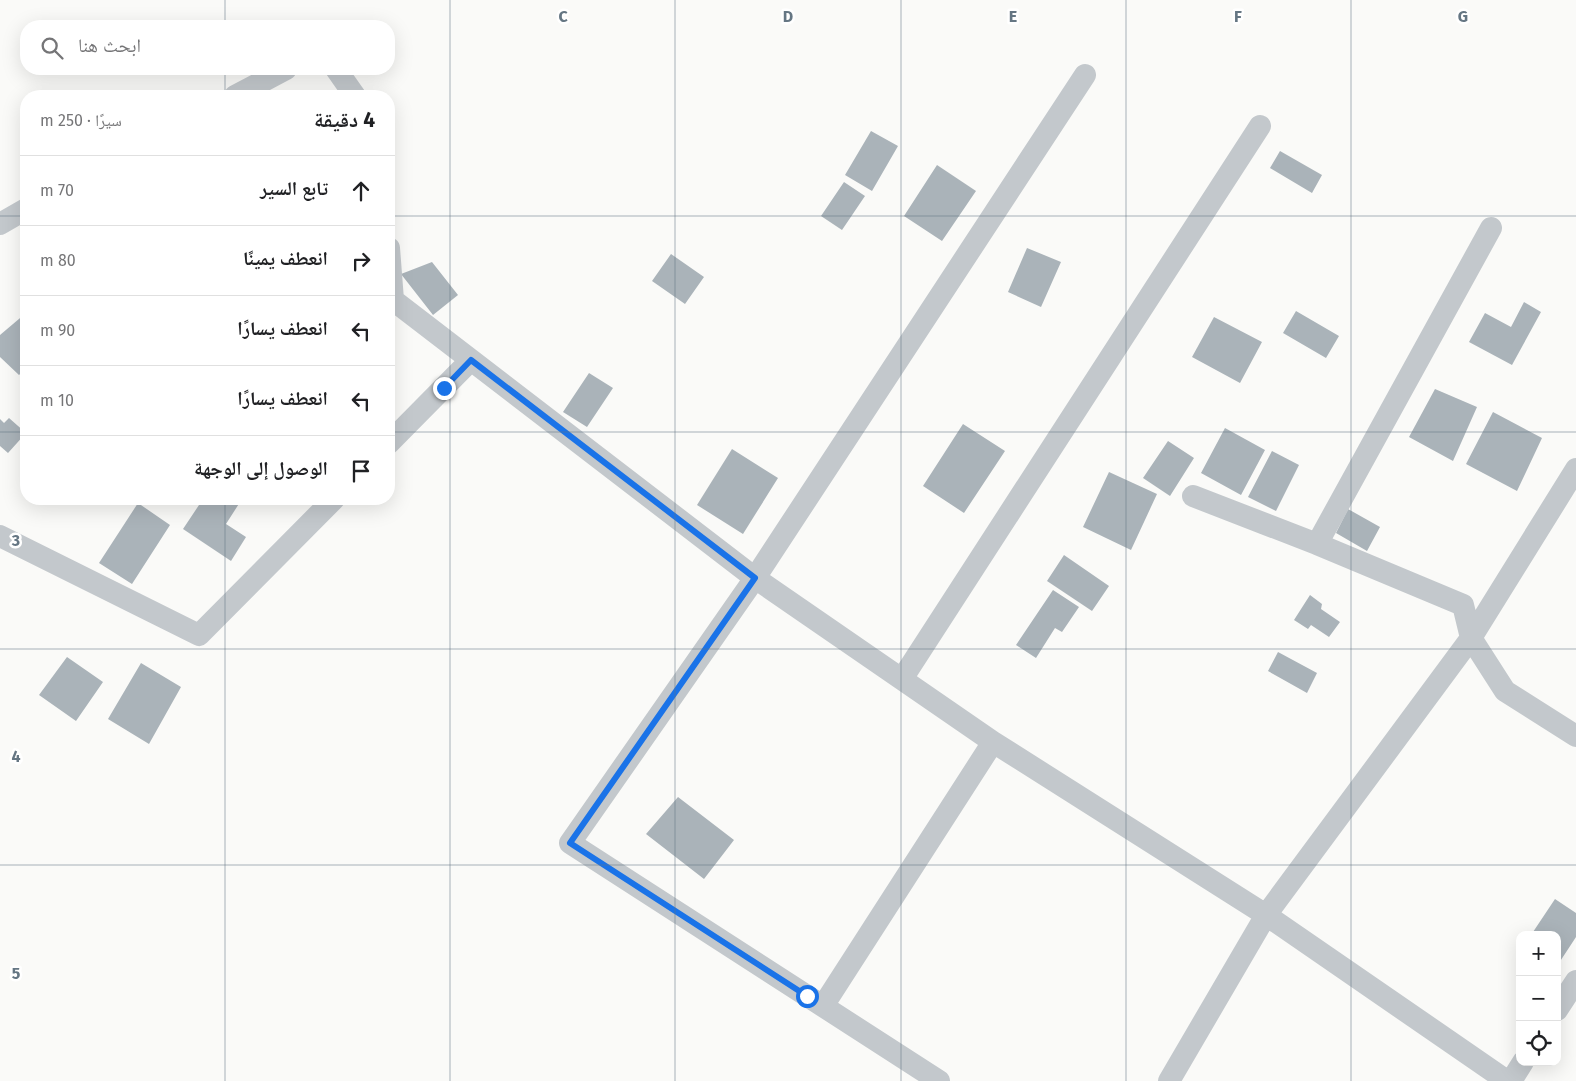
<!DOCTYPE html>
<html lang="ar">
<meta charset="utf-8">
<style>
:root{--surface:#fff;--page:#f6f6f6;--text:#202124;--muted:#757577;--line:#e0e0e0}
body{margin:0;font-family:"Fira Sans","Noto Naskh Arabic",sans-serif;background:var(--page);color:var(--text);direction:rtl}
.controls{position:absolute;right:15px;bottom:15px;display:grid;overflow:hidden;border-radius:10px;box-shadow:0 5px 20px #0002}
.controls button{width:45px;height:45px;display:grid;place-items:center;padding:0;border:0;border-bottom:1px solid var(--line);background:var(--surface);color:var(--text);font:25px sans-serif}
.stop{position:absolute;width:15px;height:15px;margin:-11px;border:4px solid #1a73e8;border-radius:50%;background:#fff}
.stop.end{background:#1a73e8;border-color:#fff;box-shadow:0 1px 5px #0008}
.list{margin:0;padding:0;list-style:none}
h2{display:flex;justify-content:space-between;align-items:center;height:65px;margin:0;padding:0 20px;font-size:21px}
h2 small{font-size:16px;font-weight:400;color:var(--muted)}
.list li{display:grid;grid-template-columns:32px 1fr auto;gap:15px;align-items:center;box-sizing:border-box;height:70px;padding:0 20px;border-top:1px solid var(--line)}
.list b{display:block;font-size:19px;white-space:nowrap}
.list em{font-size:16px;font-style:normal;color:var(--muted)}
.icon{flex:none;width:28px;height:28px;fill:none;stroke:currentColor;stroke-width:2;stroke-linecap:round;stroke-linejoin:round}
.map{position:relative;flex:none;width:1576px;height:1081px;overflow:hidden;direction:ltr}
.search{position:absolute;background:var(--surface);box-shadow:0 5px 20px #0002;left:20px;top:20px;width:375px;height:55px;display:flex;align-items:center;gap:12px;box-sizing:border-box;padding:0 18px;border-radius:20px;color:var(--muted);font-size:19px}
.panel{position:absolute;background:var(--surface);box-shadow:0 5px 20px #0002;left:20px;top:90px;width:375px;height:415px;border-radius:20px;direction:rtl}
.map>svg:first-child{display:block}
</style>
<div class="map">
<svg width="1576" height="1081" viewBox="0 0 1576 1081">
<rect width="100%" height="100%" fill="#fafaf8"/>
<!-- building -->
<path fill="#aab3b9" d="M871 131 898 146 872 191 845 175Z
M1280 151 1322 175 1312 193 1270 168Z
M937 165 976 191 942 241 904 216Z
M844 182 865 196 842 230 821 216Z
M1027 248 1061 262 1041 307 1008 292Z
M671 254 704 277 685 304 652 281Z
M432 262 458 295 433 315 401 274Z
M1524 302 1541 312 1512 365 1469 342 1485 313 1511 327Z
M1296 311 1339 336 1326 358 1283 333Z
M26 313V368L19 375 0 357V335Z
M1214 317 1262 342 1240 383 1192 357Z
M589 373 613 388 587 427 563 412Z
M1435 389 1477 407 1453 461 1409 437Z
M1493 412 1542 438 1517 491 1466 464Z
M9 418 26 433 8 453 0 446V419L4 423Z
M963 424 1005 451 964 513 923 486Z
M1225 428 1265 450 1241 495 1201 473Z
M1168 441 1194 458 1170 496 1143 478Z
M732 449 778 478 743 534 697 505Z
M1272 451 1299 465 1276 511 1248 497Z
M1109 472 1157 494 1131 550 1083 527Z
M203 499H242L226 524 246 537 231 561 183 529Z
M138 503 170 525 132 584 99 563Z
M1348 509 1380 527 1367 551 1336 533Z
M1064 555 1109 586 1092 611 1047 581Z
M1053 590 1079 607 1062 632 1055 628 1036 658 1016 645Z
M1310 595 1322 604 1321 609 1340 622 1329 637 1311 625 1308 629 1294 620Z
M1278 652 1317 673 1307 693 1268 671Z
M67 657 103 682 76 721 39 695Z
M141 663 181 687 149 744 108 719Z
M678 797 734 840 704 879 646 834Z
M1555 899 1576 913V937L1557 966V935H1531Z"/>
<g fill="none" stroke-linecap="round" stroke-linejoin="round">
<!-- street -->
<path stroke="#c3c8cc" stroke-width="22" d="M336 69 355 96
M235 96 286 69
M0 224 26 209
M389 248 393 300 755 578 993 742 1266 915 1507 1081
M389 443 471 360
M1576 469 1471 638 1505 691 1576 736
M0 536 199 635 334 499
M1317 544 1491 228
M902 679 1260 126
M823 1006 993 742
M1557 1010 1576 981
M939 1081 570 843 755 578 1085 75
M1169 1081 1266 915 1471 638 1463 605 1317 544 1193 496
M1511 1081 1523 1062"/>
</g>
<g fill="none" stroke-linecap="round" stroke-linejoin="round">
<!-- route -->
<path stroke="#1a73e8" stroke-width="6" d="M444 388 471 360 755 578 570 843 807 996"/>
</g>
<!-- grid -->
<path fill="none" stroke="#657683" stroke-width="1" stroke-opacity="0.55" d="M225 0V26M450 0V1081M675 0V1081M901 0V1081M1126 0V1081M1351 0V1081M225 69V96M0 216H26M389 216H1576M0 432H26M389 432H1576M225 499V1081M0 649H1576M0 865H1576"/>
<g font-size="16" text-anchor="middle" font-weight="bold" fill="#657683" stroke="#fff" stroke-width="5" stroke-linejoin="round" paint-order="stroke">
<text x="563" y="22">C</text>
<text x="788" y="22">D</text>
<text x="1013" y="22">E</text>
<text x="1238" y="22">F</text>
<text x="1463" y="22">G</text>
<text x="16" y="546">3</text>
<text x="16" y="762">4</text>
<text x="16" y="979">5</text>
</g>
</svg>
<div class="controls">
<button>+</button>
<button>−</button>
<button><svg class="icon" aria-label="locate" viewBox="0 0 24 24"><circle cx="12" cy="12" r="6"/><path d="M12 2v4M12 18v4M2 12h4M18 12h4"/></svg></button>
</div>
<div class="stop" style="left:807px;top:996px"></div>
<div class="stop end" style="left:444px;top:388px"></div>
<div class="search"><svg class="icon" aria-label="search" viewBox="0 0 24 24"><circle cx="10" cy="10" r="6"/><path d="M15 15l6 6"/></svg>ابحث هنا</div>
<section class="panel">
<h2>4 دقيقة<small>سيرًا · 250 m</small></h2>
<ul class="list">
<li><svg class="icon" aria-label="ahead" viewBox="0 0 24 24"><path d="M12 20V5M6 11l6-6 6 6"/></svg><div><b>تابع السير</b></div><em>70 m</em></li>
<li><svg class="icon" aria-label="right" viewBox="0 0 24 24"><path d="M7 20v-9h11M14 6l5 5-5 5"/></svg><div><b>انعطف يمينًا</b></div><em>80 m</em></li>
<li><svg class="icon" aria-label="left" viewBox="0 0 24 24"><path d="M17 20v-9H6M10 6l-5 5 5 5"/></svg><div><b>انعطف يسارًا</b></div><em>90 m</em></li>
<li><svg class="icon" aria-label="left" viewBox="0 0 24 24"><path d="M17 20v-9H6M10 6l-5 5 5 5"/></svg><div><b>انعطف يسارًا</b></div><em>10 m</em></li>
<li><svg class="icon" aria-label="arrive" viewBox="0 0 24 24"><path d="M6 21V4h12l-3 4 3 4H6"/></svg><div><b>الوصول إلى الوجهة</b></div></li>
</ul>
</section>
</div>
